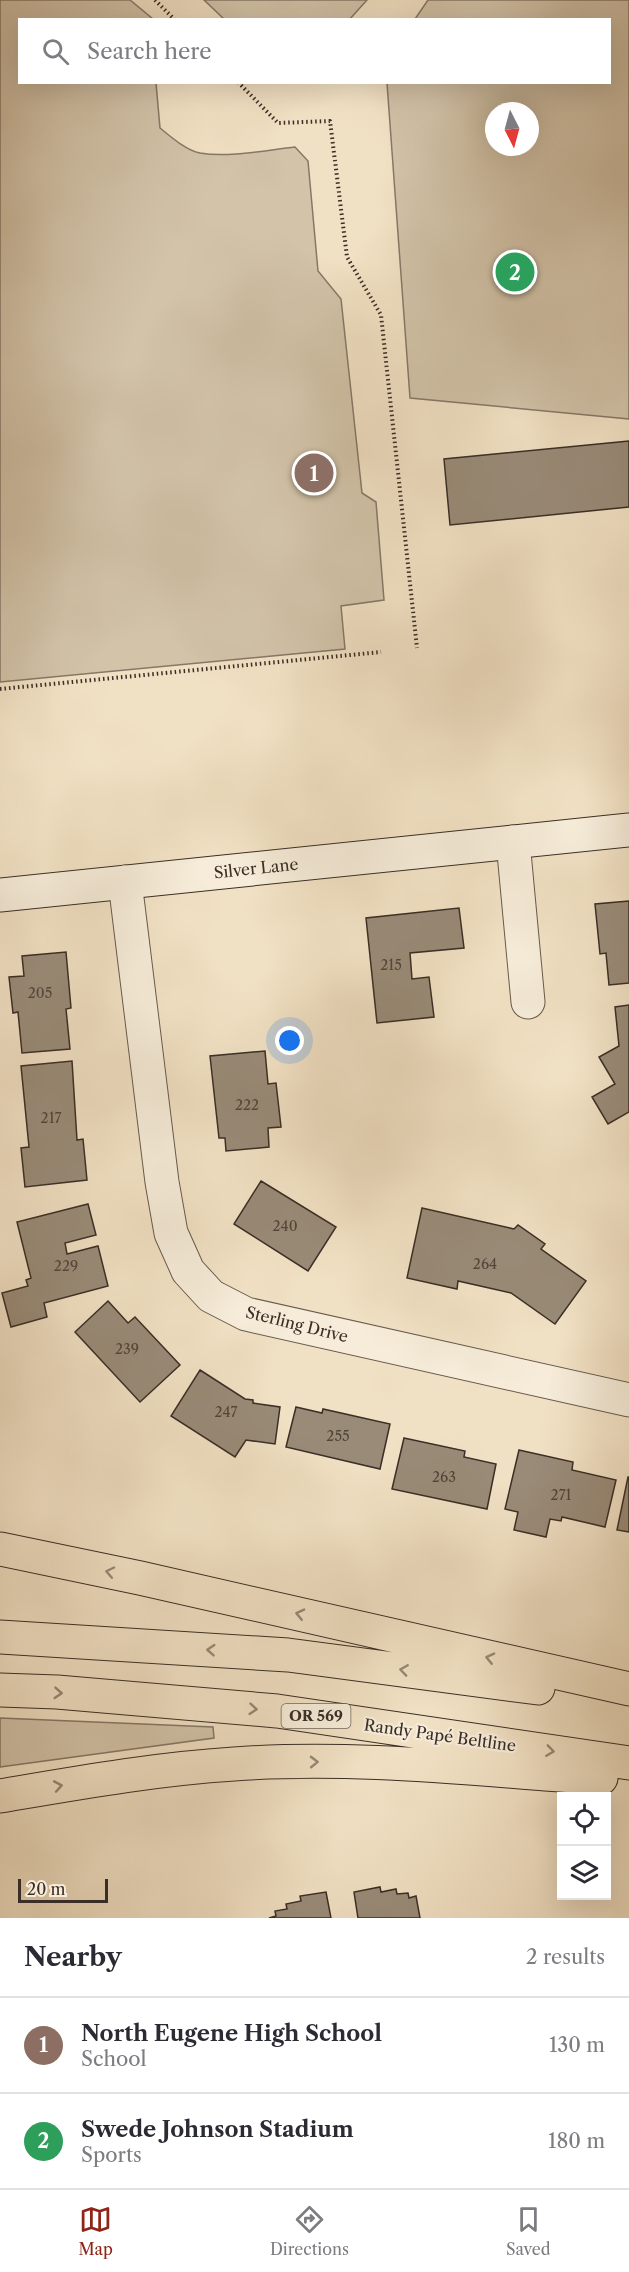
<!DOCTYPE html>
<meta charset="utf-8">
<style>
:root{--surface:#fff;--page:#f7f7f7;--text:#2b2b33;--muted:#7c7c81;--line:#e1e1e2;--accent:#8f2418}
body{margin:0;font-family:"Libre Caslon Text",serif;background:var(--page);color:var(--text)}
.controls{position:absolute;right:18px;bottom:18px;display:grid;overflow:hidden;border-radius:0px;box-shadow:0 6px 24px #0002}
.controls button{width:54px;height:54px;display:grid;place-items:center;padding:0;border:0;border-bottom:2px solid var(--line);background:var(--surface);color:var(--text);font:30px sans-serif}
.compass{position:absolute;left:485px;top:102px;width:54px;height:54px;border-radius:50%;background:var(--surface);box-shadow:0 6px 24px #0002;rotate:174deg}
.scale{position:absolute;left:18px;bottom:15px;width:90px;box-sizing:border-box;padding-left:6px;border:3px solid #3a2e26;border-top:0;font-size:16px;line-height:21px;white-space:nowrap;color:#3a2e26;-webkit-text-stroke:4px #f6ecd9;paint-order:stroke}
.you{position:absolute;left:290px;top:1041px;width:21px;height:21px;margin:-15px;border:4px solid #fff;border-radius:50%;background:#1a73e8;box-shadow:0 0 0 9px #1a73e833}
.badge{display:grid;place-items:center;width:39px;height:39px;border-radius:50%;background:var(--accent);color:#fff;font-size:20px;font-weight:700}
.pin{position:absolute;translate:-50% -50%;border:3px solid #fff;box-shadow:0 2px 6px #0006}
.list{margin:0;padding:0;list-style:none}
h2{display:flex;justify-content:space-between;align-items:center;height:78px;margin:0;padding:0 24px;font-size:26px}
h2 small{font-size:20px;font-weight:400;color:var(--muted)}
.list li{display:grid;grid-template-columns:39px 1fr auto;gap:18px;align-items:center;box-sizing:border-box;height:96px;padding:0 24px;border-top:2px solid var(--line)}
.list b{display:block;font-size:22px;white-space:nowrap}
.list p{margin:0;font-size:20px;white-space:nowrap;color:var(--muted)}
.list em{font-size:20px;font-style:normal;color:var(--muted)}
.icon{flex:none;width:33px;height:33px;fill:none;stroke:currentColor;stroke-width:2;stroke-linecap:round;stroke-linejoin:round}
.map{position:relative;flex:none;width:629px;height:1918px;overflow:hidden}
.search{position:absolute;background:var(--surface);box-shadow:0 6px 24px #0002;left:18px;right:18px;top:18px;height:66px;display:flex;align-items:center;gap:15px;box-sizing:border-box;padding:0 21px;border-radius:0px;color:var(--muted);font-size:22px}
.sheet{height:270px;background:var(--surface)}
nav{display:flex;justify-content:space-around;align-items:center;box-sizing:border-box;height:84px;border-top:2px solid var(--line);background:var(--surface);font-size:16px;color:var(--muted)}
nav a{display:grid;justify-items:center;gap:3px}
nav .on{color:var(--accent)}
.map>svg:first-child{display:block}
</style>
<div class="map">
<svg width="629" height="1918" viewBox="0 0 629 1918">
<rect width="100%" height="100%" fill="#f1e1c4"/>
<filter id="stains"><feTurbulence type="fractalNoise" baseFrequency=".00333" numOctaves="4"/><feColorMatrix values="0 0 0 0 .2 0 0 0 0 .09 0 0 0 0 .02 0 0 0 .5 -.17"/></filter>
<radialGradient id="worn" r=".72"><stop offset=".6" stop-color="#630" stop-opacity="0"/><stop offset="1" stop-color="#630" stop-opacity=".3"/></radialGradient>
<!-- green -->
<path fill="#d2c3a9" stroke="#867868" stroke-width="1.5" fill-rule="evenodd" d="M0 0H130L153 19 20 20V82L156 83 160 128C171 137 186 150 200 153 228 158 267 150 295 147L308 161 318 271 341 299 362 493 376 502 384 600 341 606 345 649 0 682Z
M204 0H367L349 20 224 19Z
M428 0H629V419L410 398 387 83 610 82V20L415 19ZM494 111H530V147H494Z
M0 1718 213 1727 214 1738 0 1767Z"/>
<!-- building -->
<path fill="#998b78" stroke="#3a2e26" stroke-width="1.5" d="M629 441V507L450 525 444 459Z
M629 901V983L609 985 606 953 600 954 595 904Z
M459 908 464 948 410 953 412 979 429 977 434 1017 377 1023 366 918Z
M66 952 71 1008 66 1009 70 1049 22 1053 18 1012 13 1013 9 977 24 976 22 956Z
M629 1005V1112L608 1124 592 1097 615 1084 599 1057 619 1046 615 1007Z
M265 1051 268 1084 276 1083 281 1127 268 1128 269 1147 226 1151 225 1138H219L210 1056Z
M72 1061 77 1140 83 1139 87 1180 25 1187 21 1148 29 1147 21 1066Z
M261 1181 336 1227 308 1271 234 1224Z
M88 1204 96 1235 65 1243 67 1254 98 1246 108 1286 44 1303 47 1317 11 1327 2 1293 28 1286 26 1280 31 1278 17 1222Z
M422 1208 514 1229 518 1225 545 1244 541 1249 586 1281 555 1324 511 1293 458 1281 457 1289 407 1278Z
M108 1301 128 1323 135 1317 180 1365 140 1402 75 1332Z
M200 1370 245 1399 253 1400V1403L280 1407 275 1444 246 1440 235 1457 171 1416Z
M296 1407 322 1413 323 1409 390 1424 380 1469 286 1447Z
M404 1438 465 1451 464 1457 496 1464 487 1509 392 1489Z
M519 1450 573 1462 572 1470 616 1480 605 1527 562 1517 561 1521 550 1519 546 1537 514 1530 518 1512 505 1509Z
M628 1477H629V1532L617 1530Z
M380 1887 381 1892 396 1889 397 1894 408 1893 409 1898 416 1896 420 1918H358L354 1892Z
M326 1892 331 1918H269L276 1916 275 1911 287 1909 286 1904 301 1901 300 1896Z"/>
<g fill="none" stroke-linecap="round" stroke-linejoin="round">
<!-- street casing -->
<g stroke="#685b4e" stroke-width="35">
<path id="street" d="M513 842 528 1002
M125 882 162 1182 171 1233 188 1271 211 1296 246 1314 629 1400"/>
</g>
<!-- secondary casing -->
<g stroke="#3a2e26" stroke-width="35">
<path id="secondary" d="M0 895 629 830"/>
</g>
<!-- highway casing -->
<g stroke="#3a2e26" stroke-width="35">
<path id="highway" d="M0 1549 140 1578 629 1689
M0 1637 288 1655 538 1688
M0 1690 57 1692 277 1711 629 1763
M0 1796C77 1783 155 1769 234 1764 356 1755 480 1770 601 1778"/>
</g>
<!-- path -->
<path stroke="#3a2e26" stroke-width="4" stroke-dasharray="1.5 3" stroke-linecap="butt" d="M155 0 175 20
M238 82 278 123 330 121 347 257 381 315 417 648
M0 689 381 652"/>
<!-- street -->
<use href="#street" stroke="#f6ecd9" stroke-width="33"/>
<!-- secondary -->
<use href="#secondary" stroke="#f6ecd9" stroke-width="33"/>
<!-- highway -->
<use href="#highway" stroke="#f1e1c4" stroke-width="33"/>
</g>
<!-- one-way arrows -->
<defs><path id="oneway-chevron" d="M-2-3.5L2.5 0L-2 3.5" fill="none" stroke-width="1.6" stroke-linecap="round" stroke-linejoin="round" transform="scale(1.5)"/></defs>
<g stroke="#968875">
<use href="#oneway-chevron" transform="translate(110 1572) rotate(-168)"/>
<use href="#oneway-chevron" transform="translate(300 1614) rotate(-167)"/>
<use href="#oneway-chevron" transform="translate(211 1650) rotate(-176)"/>
<use href="#oneway-chevron" transform="translate(490 1658) rotate(-167)"/>
<use href="#oneway-chevron" transform="translate(404 1670) rotate(-172)"/>
<use href="#oneway-chevron" transform="translate(58 1693) rotate(4)"/>
<use href="#oneway-chevron" transform="translate(253 1709) rotate(5)"/>
<use href="#oneway-chevron" transform="translate(550 1751) rotate(8)"/>
<use href="#oneway-chevron" transform="translate(314 1762) rotate(-1)"/>
<use href="#oneway-chevron" transform="translate(58 1786) rotate(-10)"/>
</g>
<g text-anchor="middle" stroke-width="4.5" stroke-linejoin="round" paint-order="stroke">
<!-- number labels -->
<g font-size="14" fill="#52453a">
<text x="391" y="970">215</text>
<text x="40" y="998">205</text>
<text x="247" y="1110">222</text>
<text x="51" y="1123">217</text>
<text x="285" y="1231">240</text>
<text x="485" y="1269">264</text>
<text x="66" y="1271">229</text>
<text x="127" y="1354">239</text>
<text x="226" y="1417">247</text>
<text x="338" y="1441">255</text>
<text x="444" y="1482">263</text>
<text x="561" y="1500">271</text>
</g>
<!-- shield labels -->
<rect fill="#f6ecd9" stroke="#72675c" stroke-width="1.5" x="281.5" y="1704" width="69" height="24" rx="4.5"/>
<g font-size="15" font-weight="bold" fill="#3a2e26">
<text x="316" y="1721">OR 569</text>
</g>
<!-- street labels -->
<g font-size="16" fill="#3a2e26" stroke="#f6ecd9">
<text transform="translate(256 868) rotate(-6)" y="6">Silver Lane</text>
<text transform="translate(297 1324) rotate(14)" y="6">Sterling Drive</text>
<text transform="translate(440 1735) rotate(8)" y="6">Randy Papé Beltline</text>
</g>
</g>
<rect width="100%" height="100%" filter="url(#stains)"/>
<rect width="100%" height="100%" fill="url(#worn)"/>
</svg>
<div class="controls">
<button><svg class="icon" aria-label="locate" viewBox="0 0 24 24"><circle cx="12" cy="12" r="6"/><path d="M12 2v4M12 18v4M2 12h4M18 12h4"/></svg></button>
<button><svg class="icon" aria-label="layers" viewBox="0 0 24 24"><path d="M12 4l9 5-9 5-9-5zM3 14l9 5 9-5"/></svg></button>
</div>
<svg class="compass" viewBox="-18 -18 36 36"><path d="M0-13l5 13h-10z" fill="#e53935"/><path d="M0 13l5-13h-10z" fill="#7c7c81"/></svg>
<div class="scale">20 m</div>
<div class="you"></div>
<div class="pin badge" style="left:314px;top:473px;background:#8d6e63">1</div>
<div class="pin badge" style="left:515px;top:272px;background:#2e9e5b">2</div>
<div class="search"><svg class="icon" aria-label="search" viewBox="0 0 24 24"><circle cx="10" cy="10" r="6"/><path d="M15 15l6 6"/></svg>Search here</div>
</div>
<section class="sheet">
<h2>Nearby<small>2 results</small></h2>
<ul class="list">
<li><span class="badge" style="background:#8d6e63">1</span><div><b>North Eugene High School</b><p>School</p></div><em>130 m</em></li>
<li><span class="badge" style="background:#2e9e5b">2</span><div><b>Swede Johnson Stadium</b><p>Sports</p></div><em>180 m</em></li>
</ul>
</section>
<nav>
<a class="on"><svg class="icon" aria-label="map" viewBox="0 0 24 24"><path d="M3 6l6-2 6 2 6-2v14l-6 2-6-2-6 2zM9 4v14M15 6v14"/></svg>Map</a>
<a><svg class="icon" aria-label="directions" viewBox="0 0 24 24"><path d="M12 3l9 9-9 9-9-9zM9 14v-3h6M13 9l2 2-2 2"/></svg>Directions</a>
<a><svg class="icon" aria-label="saved" viewBox="0 0 24 24"><path d="M7 4h10v16l-5-4-5 4z"/></svg>Saved</a>
</nav>
